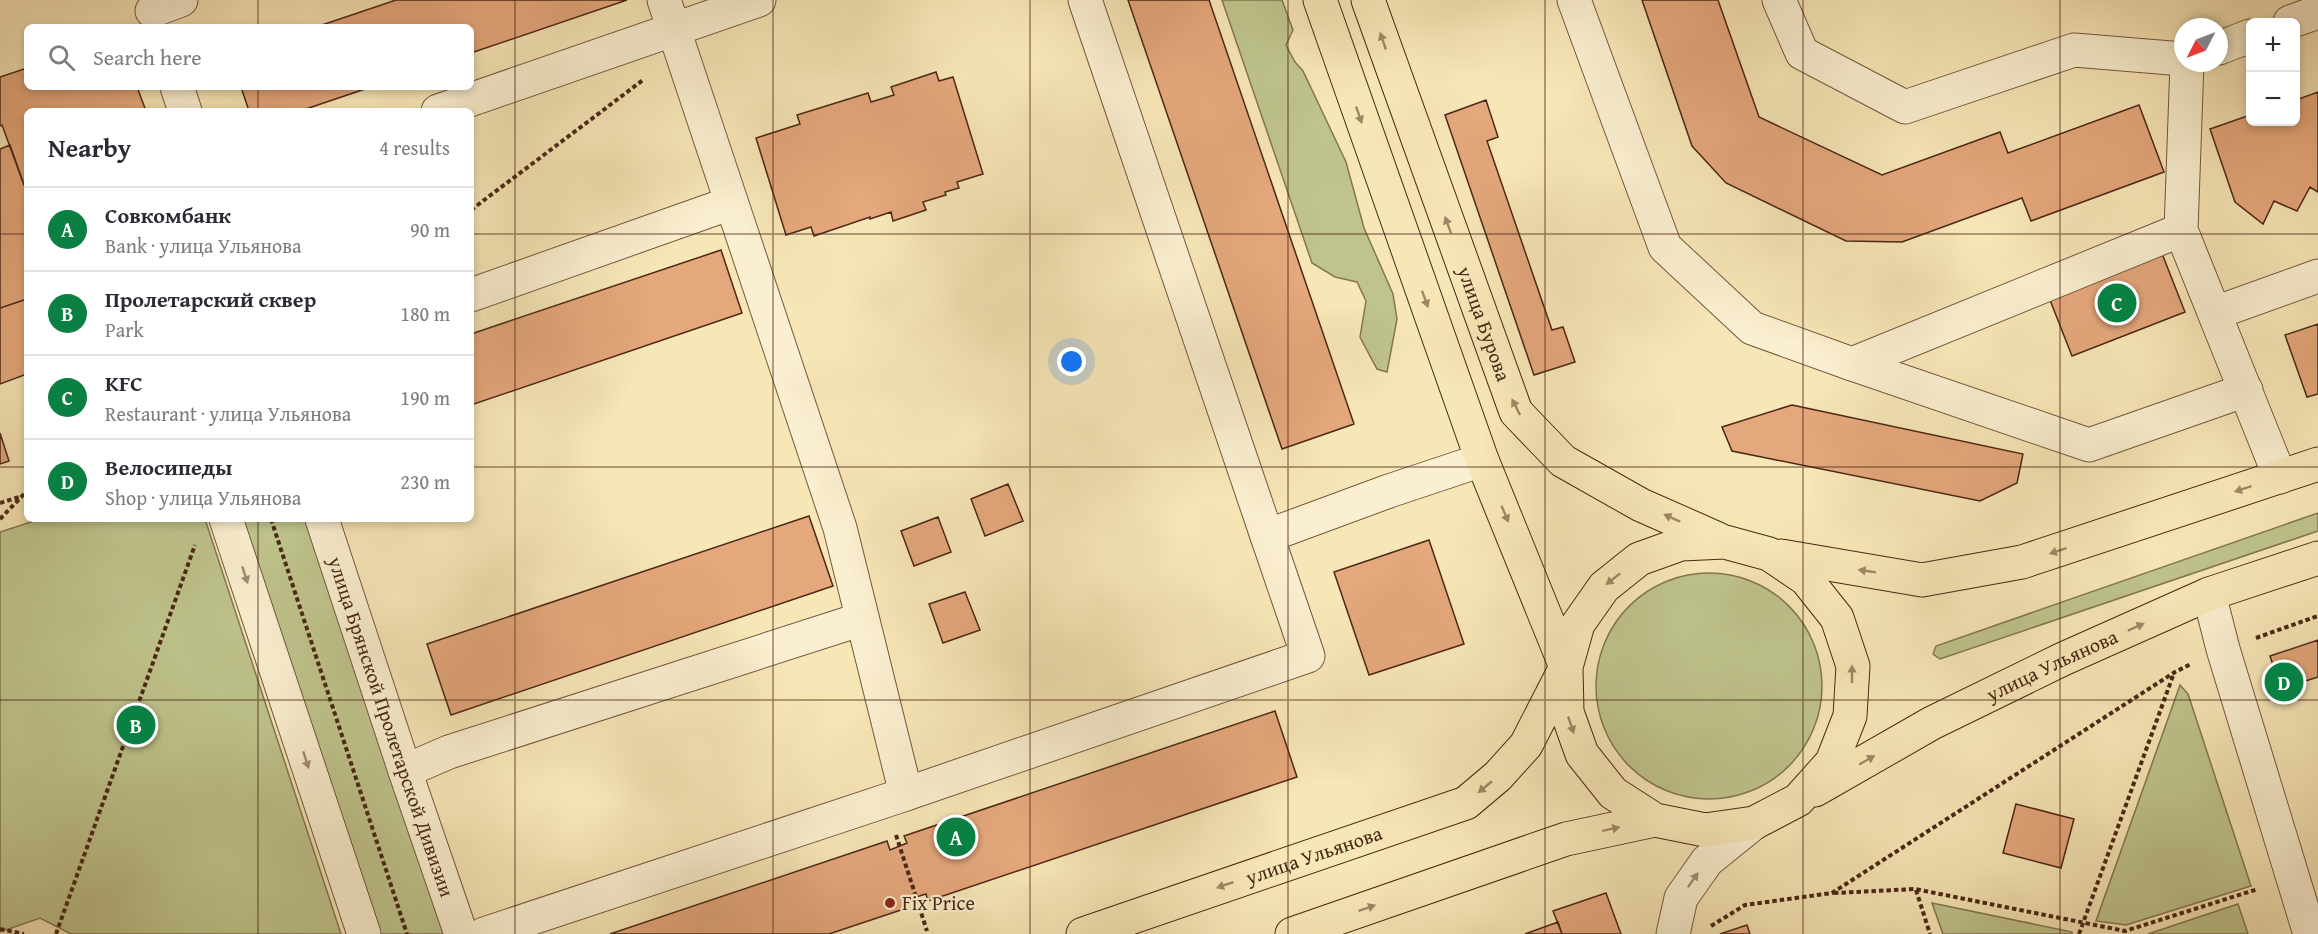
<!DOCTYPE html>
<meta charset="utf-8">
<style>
:root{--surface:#fff;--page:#f7f7f7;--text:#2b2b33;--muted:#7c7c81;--line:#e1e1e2;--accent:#0b8043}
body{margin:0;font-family:"Gentium Book Plus",serif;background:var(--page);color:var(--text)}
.controls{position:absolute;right:18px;top:18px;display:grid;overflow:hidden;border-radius:9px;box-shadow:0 3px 9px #0003}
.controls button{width:54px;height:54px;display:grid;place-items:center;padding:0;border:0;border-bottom:2px solid var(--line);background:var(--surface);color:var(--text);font:30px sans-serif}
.compass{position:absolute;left:2174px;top:18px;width:54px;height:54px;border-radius:50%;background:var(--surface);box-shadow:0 3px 9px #0003;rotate:228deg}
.you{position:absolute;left:1072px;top:362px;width:21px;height:21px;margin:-15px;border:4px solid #fff;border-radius:50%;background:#1a73e8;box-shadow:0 0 0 9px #1a73e833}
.badge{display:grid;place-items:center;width:39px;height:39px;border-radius:50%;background:var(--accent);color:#fff;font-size:20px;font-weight:700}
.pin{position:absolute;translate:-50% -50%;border:3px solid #fff;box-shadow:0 2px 6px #0006}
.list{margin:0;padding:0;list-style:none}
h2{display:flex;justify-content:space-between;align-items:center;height:78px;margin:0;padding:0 24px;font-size:26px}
h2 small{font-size:20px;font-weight:400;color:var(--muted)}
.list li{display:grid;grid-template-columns:39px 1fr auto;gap:18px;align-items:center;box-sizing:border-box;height:84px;padding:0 24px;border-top:2px solid var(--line)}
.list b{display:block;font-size:22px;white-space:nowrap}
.list p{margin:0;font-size:20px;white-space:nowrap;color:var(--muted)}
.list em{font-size:20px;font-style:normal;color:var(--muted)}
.icon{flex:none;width:33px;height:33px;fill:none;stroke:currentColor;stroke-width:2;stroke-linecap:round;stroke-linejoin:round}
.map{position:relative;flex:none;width:2318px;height:934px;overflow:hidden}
.search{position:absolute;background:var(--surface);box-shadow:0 3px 9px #0003;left:24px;top:24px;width:450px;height:66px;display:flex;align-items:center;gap:15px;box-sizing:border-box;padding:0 21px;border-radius:9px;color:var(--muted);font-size:22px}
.panel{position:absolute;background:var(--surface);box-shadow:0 3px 9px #0003;left:24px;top:108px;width:450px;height:414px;border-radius:9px}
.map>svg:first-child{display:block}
</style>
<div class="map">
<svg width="2318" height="934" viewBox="0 0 2318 934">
<rect width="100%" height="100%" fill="#f7e6b6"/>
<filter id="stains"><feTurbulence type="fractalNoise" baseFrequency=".00333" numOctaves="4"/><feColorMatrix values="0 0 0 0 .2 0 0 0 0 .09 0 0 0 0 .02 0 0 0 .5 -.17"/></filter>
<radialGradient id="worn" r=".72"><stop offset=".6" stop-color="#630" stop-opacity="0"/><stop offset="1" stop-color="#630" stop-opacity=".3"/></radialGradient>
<!-- green -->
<path fill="#bfc48c" stroke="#847651" stroke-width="1.5" d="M1222 0H1282L1293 30 1286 45 1295 62 1303 71 1346 162 1364 228 1393 294 1397 319 1387 372 1377 369 1360 337 1366 301 1357 282 1335 277 1312 263Z
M2318 513V531L1940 659 1933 654 1936 646Z
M40 519H205L341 934H71L40 918 0 932V532Z
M239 519H311L445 934H375Z
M1596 686a113 113 0 1 1 226 0a113 113 0 1 1-226 0Z
M2180 685 2188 694 2251 886 2126 925 2096 921Z
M1932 903 2072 932V934H1943Z
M2238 904 2248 934H2148Z"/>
<!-- building -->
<path fill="#e5a77c" stroke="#4a2716" stroke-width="1.5" d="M396 0H627L471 53V27H316Z
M1128 0H1209L1354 424 1282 449Z
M1642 0H1718L1759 117 1882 175 2000 132 2008 153 2139 105 2164 172 2031 221 2022 198 1902 242 1846 241 1726 183 1692 146Z
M27 68V87H137L146 111H27V184L24 185 2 125 0 126V77Z
M936 72 939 81 953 77 983 174 957 182 959 188 945 192 946 195 923 202 926 210 893 221 891 212 870 219V217L814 236 811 227 786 235 756 138 800 124 797 115 868 93 871 102 894 95 891 87Z
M241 87H371L300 111H249Z
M2318 92V192L2310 187 2297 211 2274 201 2263 224 2235 202 2210 129 2250 115V122H2296V100Z
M1486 100 1498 137 1487 141 1552 330 1563 327 1575 362 1534 375 1445 115Z
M10 145 27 193V299L0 308V149Z
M721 250 742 313 471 405V334Z
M2161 251 2185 312 2072 356 2048 295Z
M27 299V374L0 384V308Z
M2318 324V394L2307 397 2285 335Z
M1792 405 2023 454 2017 483 1980 501 1732 451 1722 427Z
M0 433 9 461 0 464Z
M1008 484 1023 521 985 536 971 499Z
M809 516 833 586 451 715 427 644Z
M938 517 951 552 914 566 901 531Z
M1429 540 1464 644 1369 675 1334 572Z
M965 592 980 630 943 643 929 604Z
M2318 640V677L2281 689 2270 656Z
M1275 711 1297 777 928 901 926 894 916 897 904 901 907 908 829 934H610L887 841 890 850 907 843 904 836Z
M2016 804 2074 819 2061 868 2003 853Z
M1606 893 1621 934H1562L1553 911Z
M1558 922 1562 934H1525Z
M1747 925 1750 934H1720Z"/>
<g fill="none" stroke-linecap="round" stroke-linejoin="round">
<!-- minor casing -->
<g stroke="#75573e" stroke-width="35">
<g id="minor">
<path d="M1085 0 1267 536"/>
<path d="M1574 0 1665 247 1752 328 1852 364 2181 230"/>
<path d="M1779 0 1802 53 1905 107 2074 50 2183 59"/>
<path d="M152 11 181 0"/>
<path d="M2290 22 2318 12"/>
<path d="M2219 48 2250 36"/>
<path d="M2187 63 2181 230 2280 477"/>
<path d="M177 87 185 111"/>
<path d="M438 111 759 0"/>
<path d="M471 295 731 203"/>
<path d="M2215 313 2318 276"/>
<path d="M1852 364 2089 445 2246 390"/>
<path d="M226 519 364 934"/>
<path id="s1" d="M322 519 405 771 461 934"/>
<path d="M2209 594 2223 649 2310 934"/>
<path d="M405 771 449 752 862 619"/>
<path d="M906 794 1308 656 1267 536 1389 491 1482 460"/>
<path d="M484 934 906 794 840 528 664 0"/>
<path d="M1673 934 1681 898 1707 861 1754 823"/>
</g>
</g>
<!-- major casing -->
<g stroke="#4a2716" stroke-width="35">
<g id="major">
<path id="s2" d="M1368 0 1516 412 1563 461 1641 505 1718 539"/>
<path d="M1781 556 1922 580 2022 562 2318 464"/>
<path id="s3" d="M1815 790 1932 723 2063 659 2209 594 2318 558"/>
<path id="s4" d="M1083 934 1466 803 1498 776 1526 745 1566 667 1578 624 1604 587 1639 559 1681 544 1725 542 1769 554 1806 579 1837 618 1853 666 1850 716 1832 762 1798 800 1754 823 1705 830 1655 820 1613 793 1582 754 1567 712 1566 667 1482 460 1320 0"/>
<path d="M1292 934 1566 839 1655 820"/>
</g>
</g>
<!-- path -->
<path stroke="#4a2716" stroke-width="4" stroke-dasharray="4.5 3" stroke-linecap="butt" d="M471 210 643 80
M0 503 22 496
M0 519 27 491
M271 519 407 934
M2256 638 2318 616
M896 835 927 931
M1916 890 1930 934
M1834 893 1915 889 2125 931 2258 889
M1711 926 1745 905 1832 893 2175 672 2191 664
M0 929 24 934
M56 934 195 545
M2079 934 2174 673"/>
<!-- minor -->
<use href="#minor" stroke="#faefd0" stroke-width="33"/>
<!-- major -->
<use href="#major" stroke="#f7e6b6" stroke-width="33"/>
</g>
<!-- one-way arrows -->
<defs><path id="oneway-solid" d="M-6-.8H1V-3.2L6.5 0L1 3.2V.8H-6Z" transform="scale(1.5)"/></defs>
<g fill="#a08666">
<use href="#oneway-solid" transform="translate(1383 41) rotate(-109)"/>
<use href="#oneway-solid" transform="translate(1359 115) rotate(71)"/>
<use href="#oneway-solid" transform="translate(1448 225) rotate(-110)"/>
<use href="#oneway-solid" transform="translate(1425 299) rotate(70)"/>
<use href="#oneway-solid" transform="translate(1516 407) rotate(-117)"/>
<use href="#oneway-solid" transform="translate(2243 489) rotate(162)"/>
<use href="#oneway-solid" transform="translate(1505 514) rotate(67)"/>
<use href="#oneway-solid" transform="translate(1672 518) rotate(-156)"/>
<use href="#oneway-solid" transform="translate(2058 551) rotate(162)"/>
<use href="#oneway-solid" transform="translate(1867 571) rotate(-171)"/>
<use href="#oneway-solid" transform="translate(1613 579) rotate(142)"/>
<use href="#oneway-solid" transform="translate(2136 627) rotate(-24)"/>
<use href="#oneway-solid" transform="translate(1852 674) rotate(-90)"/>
<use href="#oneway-solid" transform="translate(1571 725) rotate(71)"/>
<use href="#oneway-solid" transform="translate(1867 760) rotate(-30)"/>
<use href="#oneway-solid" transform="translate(1485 787) rotate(140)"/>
<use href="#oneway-solid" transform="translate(1611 829) rotate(-12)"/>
<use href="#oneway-solid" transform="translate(1225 885) rotate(161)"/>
<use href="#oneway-solid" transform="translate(1367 908) rotate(-19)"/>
</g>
<g fill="#a28b73">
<use href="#oneway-solid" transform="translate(245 575) rotate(72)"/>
<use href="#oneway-solid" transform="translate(306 760) rotate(72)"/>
<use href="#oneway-solid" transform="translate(1693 880) rotate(-55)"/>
</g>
<!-- grid -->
<path fill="none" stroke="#4a2716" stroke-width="1.5" stroke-opacity="0.55" d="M258 0V27M515 0V934M773 0V934M1030 0V934M1288 0V934M1545 0V934M1803 0V934M2060 0V934M258 87V111M0 234H27M471 234H2318M0 467H27M471 467H2318M258 519V934M0 700H2318"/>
<!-- markers -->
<circle fill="#8f2418" stroke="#faefd0" stroke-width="2" cx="890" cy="903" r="6"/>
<g text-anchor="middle" stroke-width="4.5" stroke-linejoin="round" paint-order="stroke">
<!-- street labels -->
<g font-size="20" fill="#4a2716" stroke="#faefd0">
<text dy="7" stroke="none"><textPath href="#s2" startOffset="344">улица Бурова</textPath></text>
<text dy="7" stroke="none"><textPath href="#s3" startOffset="268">улица Ульянова</textPath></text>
<text dy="7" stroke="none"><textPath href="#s1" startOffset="219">улица Брянской Пролетарской Дивизии</textPath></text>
<text dy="7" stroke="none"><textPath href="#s4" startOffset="244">улица Ульянова</textPath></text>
</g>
<!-- poi labels -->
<g font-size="20" fill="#4a2716" stroke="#faefd0" text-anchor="start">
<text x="902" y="910">Fix Price</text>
</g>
</g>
<rect width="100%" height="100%" filter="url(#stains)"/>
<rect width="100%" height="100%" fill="url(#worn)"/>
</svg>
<div class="controls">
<button>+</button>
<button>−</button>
</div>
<svg class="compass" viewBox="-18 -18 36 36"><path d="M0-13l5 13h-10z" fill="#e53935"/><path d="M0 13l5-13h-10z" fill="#7c7c81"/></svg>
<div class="you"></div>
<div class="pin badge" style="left:956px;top:837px">A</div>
<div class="pin badge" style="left:136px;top:725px">B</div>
<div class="pin badge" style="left:2117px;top:303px">C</div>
<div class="pin badge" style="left:2284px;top:682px">D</div>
<div class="search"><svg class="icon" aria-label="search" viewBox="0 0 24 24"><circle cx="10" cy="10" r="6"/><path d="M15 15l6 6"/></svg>Search here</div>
<section class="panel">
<h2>Nearby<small>4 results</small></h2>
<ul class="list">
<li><span class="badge">A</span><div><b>Совкомбанк</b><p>Bank · улица Ульянова</p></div><em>90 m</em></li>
<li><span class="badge">B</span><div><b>Пролетарский сквер</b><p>Park</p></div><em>180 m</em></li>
<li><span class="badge">C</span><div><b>KFC</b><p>Restaurant · улица Ульянова</p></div><em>190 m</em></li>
<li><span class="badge">D</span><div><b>Велосипеды</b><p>Shop · улица Ульянова</p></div><em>230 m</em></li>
</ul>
</section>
</div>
